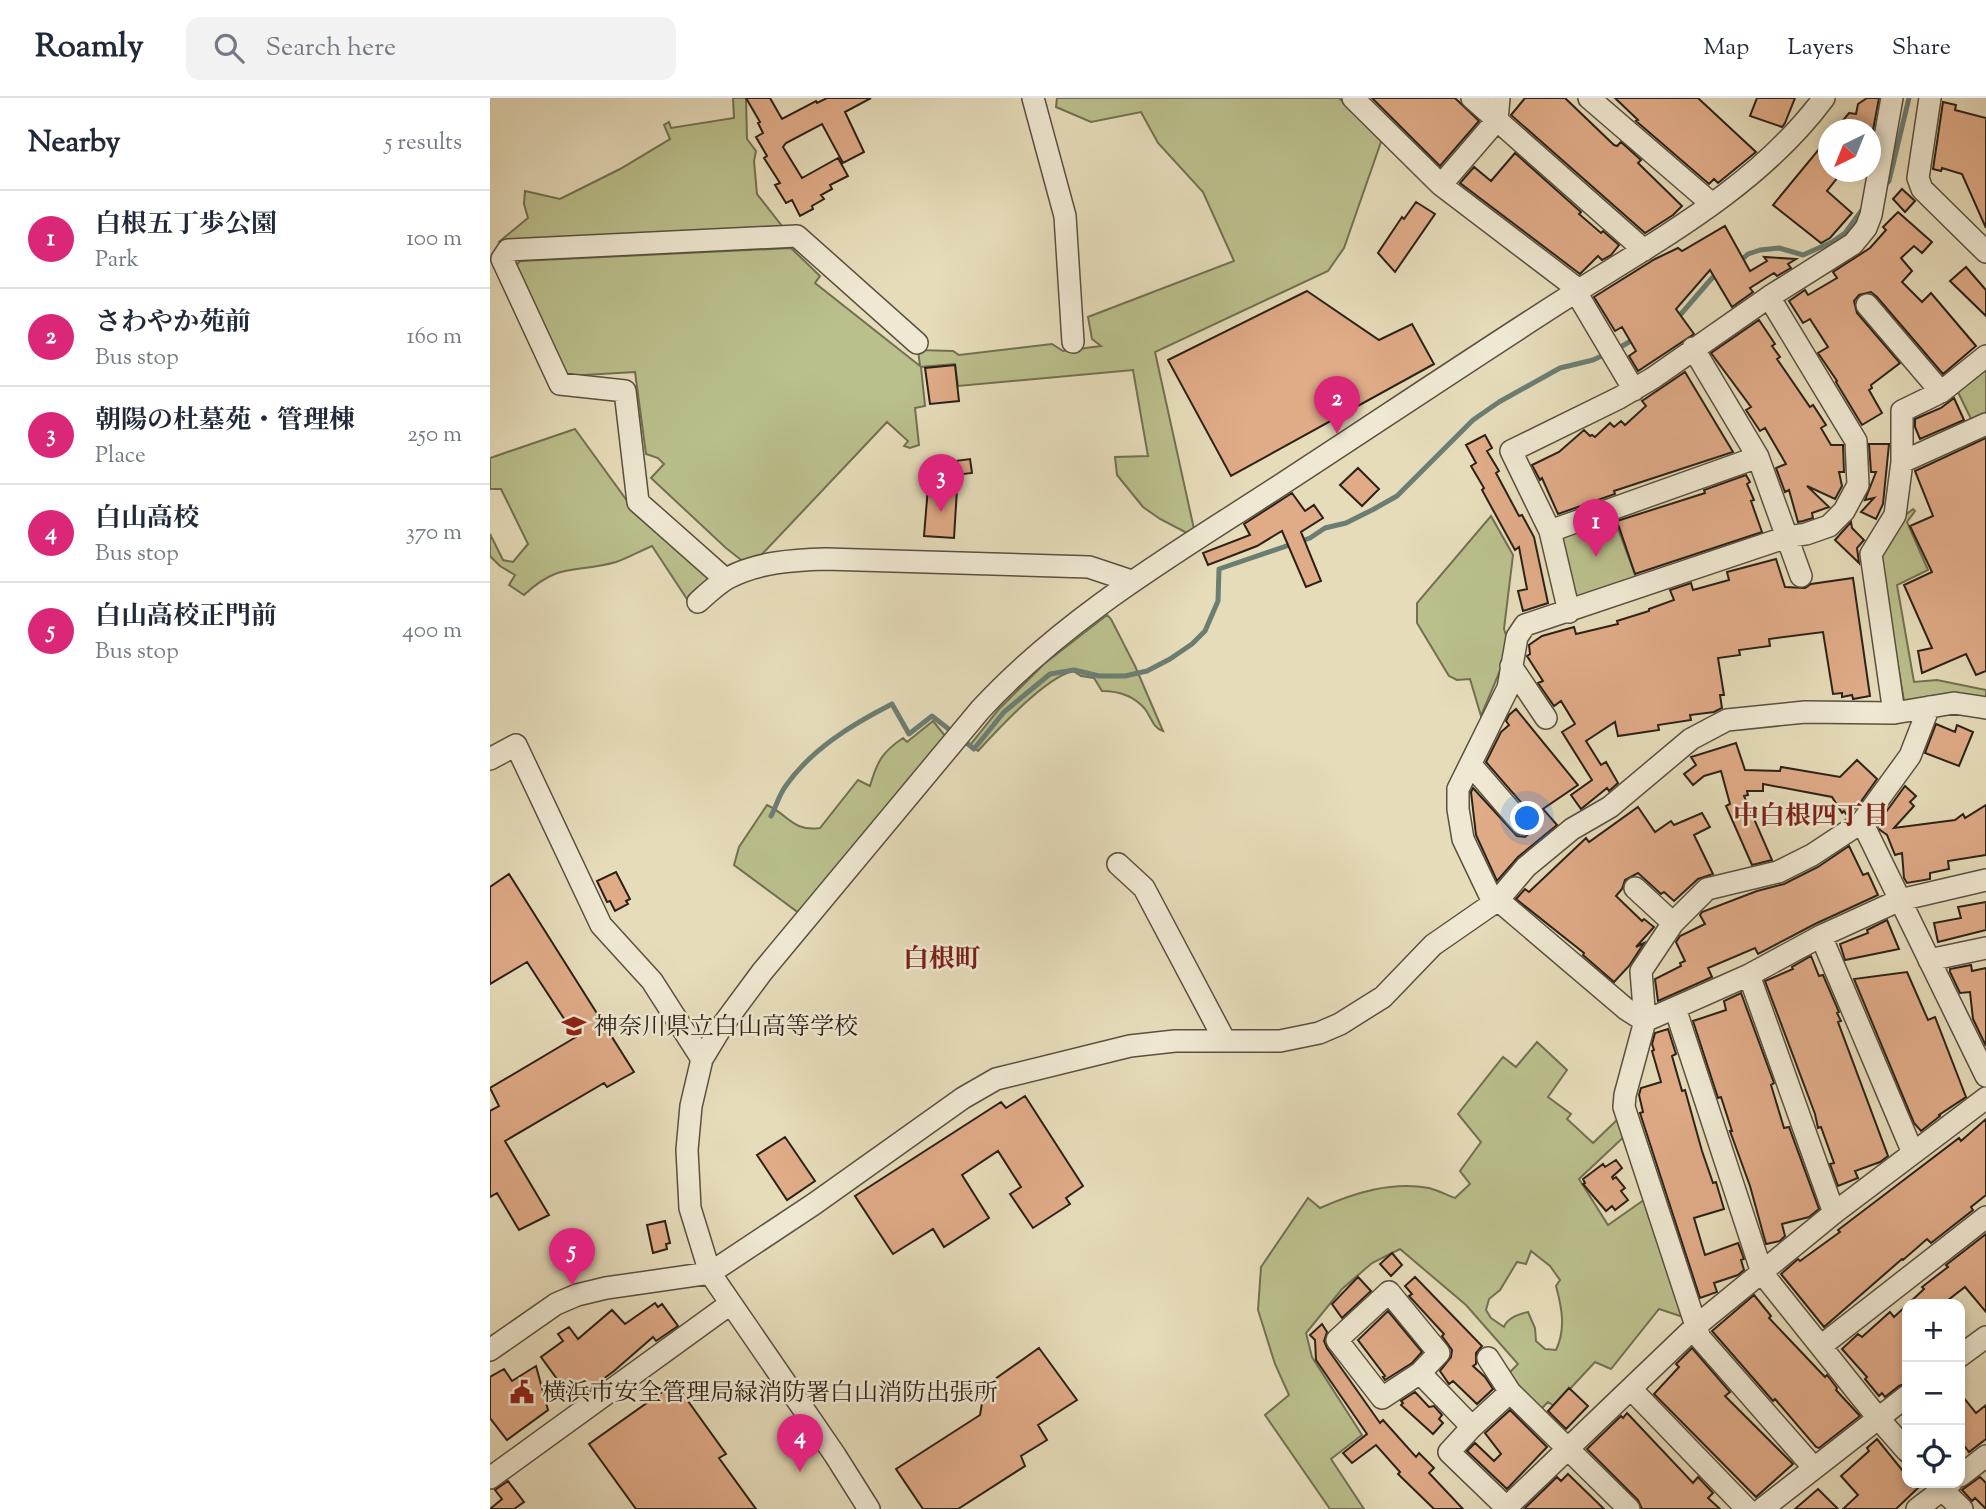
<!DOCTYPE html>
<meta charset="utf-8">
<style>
:root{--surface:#fff;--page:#f2f2f3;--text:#1f2937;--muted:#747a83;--line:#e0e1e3;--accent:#db2777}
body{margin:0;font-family:"Sorts Mill Goudy","Noto Serif JP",serif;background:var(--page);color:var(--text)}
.controls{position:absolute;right:21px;bottom:21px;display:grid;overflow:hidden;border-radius:14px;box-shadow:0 4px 10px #0003}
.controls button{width:63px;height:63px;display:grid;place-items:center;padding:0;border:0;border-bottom:2px solid var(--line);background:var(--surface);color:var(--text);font:35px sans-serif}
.compass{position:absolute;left:1328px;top:21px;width:63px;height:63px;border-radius:50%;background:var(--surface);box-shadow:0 4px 10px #0003;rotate:223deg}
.you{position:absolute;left:1038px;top:721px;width:24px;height:24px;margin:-18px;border:5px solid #fff;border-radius:50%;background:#1a73e8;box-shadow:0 0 0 10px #1a73e833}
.badge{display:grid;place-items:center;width:46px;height:46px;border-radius:50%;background:var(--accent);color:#fff;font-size:23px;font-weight:700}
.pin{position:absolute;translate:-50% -58px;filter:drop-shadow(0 2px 4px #0008)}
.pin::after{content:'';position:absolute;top:37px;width:24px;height:21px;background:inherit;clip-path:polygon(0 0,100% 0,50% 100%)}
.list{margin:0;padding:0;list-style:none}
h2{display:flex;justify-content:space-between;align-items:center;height:91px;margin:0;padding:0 28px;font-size:30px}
h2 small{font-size:23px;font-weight:400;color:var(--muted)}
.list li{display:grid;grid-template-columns:46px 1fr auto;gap:21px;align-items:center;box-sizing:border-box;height:98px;padding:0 28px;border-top:2px solid var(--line)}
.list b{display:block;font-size:26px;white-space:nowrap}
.list p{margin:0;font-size:23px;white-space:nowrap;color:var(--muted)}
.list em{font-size:23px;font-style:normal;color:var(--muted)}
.icon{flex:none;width:38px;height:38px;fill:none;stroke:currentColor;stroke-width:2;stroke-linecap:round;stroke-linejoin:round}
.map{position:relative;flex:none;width:1496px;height:1411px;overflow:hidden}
header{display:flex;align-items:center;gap:42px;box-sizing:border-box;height:98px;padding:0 35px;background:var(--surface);border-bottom:2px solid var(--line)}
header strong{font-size:33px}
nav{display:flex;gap:38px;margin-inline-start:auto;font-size:24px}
.search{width:490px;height:63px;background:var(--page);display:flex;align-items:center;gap:18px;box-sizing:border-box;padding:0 24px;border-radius:14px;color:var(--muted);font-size:26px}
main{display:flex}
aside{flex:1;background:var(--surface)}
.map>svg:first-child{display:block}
</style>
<header>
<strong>Roamly</strong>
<div class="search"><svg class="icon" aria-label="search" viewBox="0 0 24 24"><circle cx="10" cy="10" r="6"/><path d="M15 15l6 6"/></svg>Search here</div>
<nav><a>Map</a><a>Layers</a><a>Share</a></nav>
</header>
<main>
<aside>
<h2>Nearby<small>5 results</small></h2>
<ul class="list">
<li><span class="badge">1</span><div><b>白根五丁歩公園</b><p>Park</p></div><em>100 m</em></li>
<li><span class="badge">2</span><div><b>さわやか苑前</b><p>Bus stop</p></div><em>160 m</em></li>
<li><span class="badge">3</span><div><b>朝陽の杜墓苑・管理棟</b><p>Place</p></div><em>250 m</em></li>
<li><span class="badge">4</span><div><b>白山高校</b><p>Bus stop</p></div><em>370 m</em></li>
<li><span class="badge">5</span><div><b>白山高校正門前</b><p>Bus stop</p></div><em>400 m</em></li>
</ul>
</aside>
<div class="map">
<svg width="1496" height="1411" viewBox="0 0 1496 1411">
<rect width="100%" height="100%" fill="#e6dcba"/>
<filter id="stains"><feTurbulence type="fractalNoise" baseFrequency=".00286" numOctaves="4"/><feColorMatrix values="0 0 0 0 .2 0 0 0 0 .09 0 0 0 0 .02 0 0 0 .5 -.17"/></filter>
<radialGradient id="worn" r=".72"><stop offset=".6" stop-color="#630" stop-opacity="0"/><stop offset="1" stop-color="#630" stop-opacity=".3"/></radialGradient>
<!-- green -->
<path fill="#babf8c" stroke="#727052" stroke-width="2" fill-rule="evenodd" d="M243 0H256L257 41 266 53 264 63 267 96 292 128 10 143 38 120 34 106 35 93 70 101 130 71 180 41 174 27 179 24 181 30 244 20Z
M567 0H849L892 41 854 150 838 173 665 254 704 431 697 435 670 421 653 409 627 377 625 359 658 358 643 272 468 288 465 266 431 269 435 308 425 310 429 347 420 350 414 348 418 343 397 324 260 469 236 450 161 380 174 366 168 360 156 356 145 274 77 278 26 168 30 163 301 150 330 178 325 185 430 268 428 252 463 253 469 257 562 246 573 253 611 248 602 241 598 219 744 163 713 94 668 45 651 14 601 24 566 9Z
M1496 267V317L1482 323 1466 290Z
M85 331 138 404 221 478 219 487 201 507 162 448C150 453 138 460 126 464 85 476 70 463 34 497L19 487 25 477 10 468 0 458V436L13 462 23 464 38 446 11 391H0V360Z
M1423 411 1425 413 1417 424 1438 472 1407 487 1424 584 1447 582 1496 592V604L1415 609 1390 462 1413 419Z
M1122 415 1146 479 1088 500 1081 496 1071 438Z
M1001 418 1023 457 1014 531 1020 549 991 618 980 581 967 582 959 578 927 525V505Z
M617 517 621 521 645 568 673 633C663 630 661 619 655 611 644 598 628 593 612 593L604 580 591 578 583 573C555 580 509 630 488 653L480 647 509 611 554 566Z
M443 623 456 639 313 818 244 767 249 749 277 707C299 717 303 734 330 730L368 682 380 688C387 664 392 654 413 640L417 644Z
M1047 944 1077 972 1058 999 1081 1016 1077 1021 1103 1045 1132 1017 1138 1035 1089 1081 1118 1127 1158 1099 1196 1220 1169 1211 1121 1271 1105 1264 1064 1308 1058 1304 1051 1311 1018 1276 1028 1266 976 1207 910 1151 882 1165 852 1191 816 1235 822 1259 872 1337 841 1361 874 1411H840L775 1317 799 1297 785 1266 768 1212 771 1169 818 1100 830 1110C864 1095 901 1083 939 1090 947 1092 957 1097 965 1100L980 1086 970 1073 991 1044 968 1016 1013 959 1026 969ZM1041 1153 1060 1168 1070 1182 1066 1188C1072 1210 1076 1231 1066 1252L1055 1251 1046 1243 1045 1230 1038 1214C1029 1216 1017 1220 1014 1229L1001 1220 996 1212 999 1201 1010 1192 1027 1164 1036 1166Z"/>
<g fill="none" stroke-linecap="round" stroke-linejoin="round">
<!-- stream -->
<path stroke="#6b7e73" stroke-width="5" d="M1394 88 1399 83 1419 0
M1248 165 1258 156 1270 152 1289 150 1313 157 1342 144 1355 135 1375 108
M1185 218 1191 216 1222 180 1227 177
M1127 251 1146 240
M473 642 484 651 514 614 560 576 584 572 609 578H635L657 573 680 561 702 546 715 533 728 503 729 471 820 440 835 430 856 425 884 411 907 398 983 322 1009 304 1070 270 1103 262 1118 255
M281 718C286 709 289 697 295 689 321 651 363 626 402 606L419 636 442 618 465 636"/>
</g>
<!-- building -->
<path fill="#e0ab87" stroke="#2b2117" stroke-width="2" d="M256 0H280L292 21 326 3 327 5 337 0H381L355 14 374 54 353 65 332 26 296 45 293 49 312 80 348 60 358 78 340 87 342 91 331 97 334 101 322 108 323 111 310 118 302 102 296 105 285 87 290 85 274 60 277 58 266 39 273 35 268 25 270 24Z
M882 0H965L989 23 950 68Z
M1035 0H1075L1124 47 1127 48 1131 44 1151 62 1148 65 1192 108 1183 117 1155 135 1021 17Z
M1125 0H1208L1266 54 1228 85 1224 81 1219 86 1146 23 1148 22Z
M1267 0H1305L1295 25 1292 29 1260 18Z
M1377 0H1389L1383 32H1345L1359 15 1366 16 1368 6Z
M1453 4 1466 7 1465 12 1496 20V130L1472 76 1452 70 1451 73 1443 71Z
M1339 39V74H1352L1337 93 1362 115 1340 140 1331 145 1283 107Z
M1025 55 1091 114 1089 116 1111 135 1113 133 1129 147 1121 157 1112 162 1108 158 1090 176 970 85 984 69 1001 83Z
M1412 91 1425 103 1415 114 1403 101Z
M926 104 945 116 905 174 888 155 912 119 914 121Z
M1408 114 1442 144 1432 155 1424 148 1411 160 1422 173 1412 184 1432 204 1441 195 1486 248 1453 276 1387 199 1381 194 1369 197 1364 203 1367 215 1410 265 1381 287 1382 290 1379 292 1392 315 1372 327 1346 284 1347 283 1328 255 1338 249 1320 221 1313 225 1299 203 1315 192 1318 197 1347 180 1343 174 1380 150 1396 132 1393 129Z
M1235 128 1260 173 1277 163 1274 159 1306 161 1298 166 1301 170 1287 178 1284 175 1260 190 1263 194 1242 209 1220 172 1186 211 1204 236 1148 273 1139 258 1146 253 1132 229 1125 233 1104 199 1165 161 1188 150 1192 153Z
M1476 169 1496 192V218L1460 183Z
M817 193 889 242 922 226 944 266 741 378 678 262Z
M1269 222 1285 246 1282 248 1290 259 1287 261 1320 309 1323 307 1336 327 1331 330 1341 347H1353L1354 374H1349L1352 388 1345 401 1317 388 1339 409 1322 415 1323 420 1313 423 1308 424 1299 392 1295 394 1286 370 1296 366 1275 330 1270 333 1256 312 1261 309 1221 255Z
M465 267 469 303 440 306 435 270Z
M1195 274 1243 354 1124 393 1125 396 1068 416 1052 380 1050 382 1042 367 1069 354 1094 332 1100 338 1102 337 1105 339 1120 325 1124 329 1131 323 1135 327 1156 308 1152 303Z
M1464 300 1474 322 1430 341 1425 329V321L1451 310Z
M995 337 1002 350 997 353 1009 373 1006 375 1029 418 1032 417 1044 439 1058 505 1033 513 1028 493 1037 491 1029 449 1025 452 992 392 994 390 981 368 986 365 976 347Z
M1496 340V573L1486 577 1476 556 1432 575 1428 553 1442 550 1414 487 1442 474 1420 428 1443 418 1425 373Z
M1379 346H1399L1393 406 1386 421 1371 414 1384 400 1375 402 1386 374H1381Z
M480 361 482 375 466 377 465 363Z
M868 370 889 391 872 408 850 387Z
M1256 377 1260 384 1257 386 1264 402 1261 403 1272 434 1145 476 1127 423 1215 395 1214 392Z
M438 389 467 391 464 440 434 438Z
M802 395 815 413 824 407 833 420 811 434 831 483 816 489 792 433 767 448 718 467 713 455 760 437 754 426Z
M1361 424 1362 430 1374 442 1367 450 1369 465 1345 442Z
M1286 461 1295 489 1315 490 1321 486 1363 480 1380 598 1363 601 1362 597 1352 599V595L1343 596 1333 534 1279 541 1280 548 1249 552 1250 557 1228 560 1234 597H1230L1232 610 1224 614 1200 617 1201 622 1168 627 1169 632 1128 638 1125 624 1096 643 1111 667 1116 664 1128 685 1119 693 1117 690 1091 711 1081 697 1102 682 1072 634 1085 626 1071 603 1064 608 1048 585 1053 583 1037 558 1040 556 1039 547 1052 538 1084 529 1086 536 1128 526 1127 523 1159 513V511L1184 502 1180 492 1201 485 1203 492 1239 482 1237 474Z
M1026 611 1088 687 1053 711 1067 727 1028 759 1007 783 986 737 981 694 983 690 1027 738 1035 739 1044 731 1045 724 1042 717 996 664 1011 634 1019 627 1016 623 1019 617Z
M1446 626 1465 634 1467 627 1483 634 1469 668 1435 655Z
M1246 645 1255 672 1290 673 1291 669 1350 679 1367 662 1387 681 1367 709 1356 716 1354 713 1352 715 1342 699 1273 686V693H1257L1258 697 1254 698 1282 762 1262 767 1236 708 1240 706 1231 673 1214 678 1203 687 1194 676 1206 667 1201 659Z
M1415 688 1426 698 1420 704 1424 708 1404 730 1465 722 1473 716 1475 720 1496 707V757L1458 763 1459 771 1440 775V781L1417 785 1414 780 1412 755 1405 757 1397 737 1390 732 1388 725Z
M1148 709 1165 734 1181 723 1184 727 1212 715 1220 729 1204 737 1223 776 1208 781 1184 803 1174 794 1171 796 1148 775 1135 782 1132 791 1126 798 1152 823 1154 821 1164 829 1146 849 1154 845 1139 868 1124 884 1093 857 1094 855 1026 801 1035 791 1039 794 1096 740 1099 744Z
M1359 748 1373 777 1378 775 1388 797 1325 826 1268 856 1265 850 1218 870 1222 879 1168 903 1165 881 1191 868 1190 865 1195 863 1186 844 1190 838 1215 826 1210 817 1212 814 1267 793 1294 786 1328 769Z
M126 774 140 801 136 803 138 806 125 813 120 803 117 804 107 783Z
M19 776 144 974 117 989 114 985 15 1043 59 1117 29 1132 7 1095 0 1099V1013L9 1008 0 990 86 939 37 864 0 886V789Z
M1496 804V832L1448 844 1444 825 1471 820 1468 809Z
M1397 822 1409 851 1355 862 1350 846 1378 835 1377 832Z
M1321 858 1329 878 1333 877 1349 914 1347 915 1351 923 1348 924 1398 1058 1390 1064 1365 1073 1368 1080 1348 1088 1340 1066 1344 1065 1331 1029 1328 1030 1325 1016 1275 883 1303 871 1302 869Z
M1481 867 1482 873 1496 870V948L1483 921 1480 894 1470 895 1460 874V871Z
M1417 874 1438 922 1445 919 1476 999 1449 1017 1450 1018 1431 1033 1424 1025 1364 881Z
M1251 895 1284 985 1281 987 1294 1030 1299 1029 1329 1111 1319 1119 1292 1126 1295 1138 1290 1143 1276 1146 1260 1088 1240 1033H1242L1231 999 1228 1000 1203 923 1236 912 1234 903Z
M1178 931 1186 956 1182 958 1192 993 1195 992 1212 1053 1223 1085 1226 1084 1234 1111 1204 1120 1215 1157 1248 1145 1254 1161 1251 1162 1254 1172 1248 1177 1224 1185 1227 1194 1210 1200 1150 1015 1153 1014 1149 997 1151 990 1171 984 1162 953 1164 952 1162 946 1165 935Z
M535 998 593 1088 576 1100 580 1106 543 1130 520 1096 531 1089 508 1053 472 1077 499 1120 454 1149 443 1131 403 1156 365 1098 511 1004 516 1010Z
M1496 1021V1097L1481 1109 1483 1112 1441 1145 1437 1141 1413 1162 1412 1161 1334 1229 1291 1176 1308 1161 1310 1163 1350 1134 1348 1132 1469 1040 1471 1043Z
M295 1039 325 1083 297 1102 267 1057Z
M1126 1062 1132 1070 1122 1079 1123 1081 1126 1079 1135 1090 1131 1093 1138 1102 1125 1112 1122 1108 1116 1113 1093 1086 1095 1085 1093 1081 1113 1066 1115 1069Z
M175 1123 180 1145 176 1146 177 1151 163 1155 157 1127Z
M1496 1136V1214L1475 1189 1453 1206H1418L1434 1191 1432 1189 1458 1169 1456 1167Z
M902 1155 912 1167 901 1178 890 1166Z
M868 1179 881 1193 852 1220 842 1206Z
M925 1179 992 1248 986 1255V1266L983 1268 995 1279 1003 1291 987 1306 963 1283 959 1286 950 1273 961 1259 962 1252 952 1238 954 1236 919 1198 922 1196 915 1188Z
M1264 1197 1281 1218 1279 1220 1335 1279 1337 1277 1347 1290 1346 1292 1370 1318 1329 1350 1326 1349 1285 1301 1283 1303 1222 1233Z
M165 1205 168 1209 172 1206 188 1228 166 1243 163 1239 124 1273 83 1303 51 1259 73 1243 68 1236 79 1229 88 1241 122 1212 135 1226Z
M1417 1207V1285L1409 1288 1395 1299 1392 1295 1389 1298 1375 1281 1377 1279 1352 1251 1368 1236 1372 1239 1400 1214 1404 1219Z
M898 1213 932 1254 922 1265 895 1282 893 1279 895 1278 868 1242Z
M832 1226 837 1234 834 1243 837 1250 890 1325 893 1322 926 1359 929 1355 944 1370 939 1375 973 1411H944L908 1376 910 1374 886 1347 862 1365 853 1355 877 1336 826 1262 825 1242 820 1237Z
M549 1250 587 1302 548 1327 557 1342 531 1358 535 1368 468 1411H433L406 1371 490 1317 495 1288Z
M1202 1250 1240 1294 1235 1298 1303 1366 1266 1399 1164 1296 1189 1269 1186 1266Z
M46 1268 58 1312 17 1342 0 1320V1279L14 1271 22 1283Z
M185 1285 236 1356 229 1360 266 1411H146L99 1346Z
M1079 1290 1098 1308 1076 1331 1058 1313Z
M925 1294 939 1309 944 1308 952 1317 949 1321 953 1325 943 1336 911 1307 913 1305 911 1303Z
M1470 1295 1486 1315 1496 1307V1341L1479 1354 1470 1342Z
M1020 1312 1057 1349 1017 1391 977 1353 985 1345 1004 1363 1011 1356 995 1335Z
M1137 1315 1203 1385 1208 1379 1223 1395 1218 1400 1230 1411H1152L1148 1402 1097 1351 1131 1318 1133 1320Z
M1387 1341 1417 1378V1385H1423L1428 1390 1406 1411H1353L1368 1397 1351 1378 1379 1353 1377 1350Z
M1078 1376 1114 1411H1034L1067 1379 1071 1383Z
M1490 1379 1496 1385V1411L1485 1400 1482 1403 1472 1392Z
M18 1383 34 1404 24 1411H0L12 1401 5 1392Z
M1328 1391 1348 1411H1305Z"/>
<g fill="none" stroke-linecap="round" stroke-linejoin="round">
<!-- minor casing -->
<g stroke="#5a5040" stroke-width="24">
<path id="minor" d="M543 0 575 118 583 244
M863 0 951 87 1089 192
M982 0 1154 152
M1099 0 1222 106
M1440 0 1428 80 1432 91 1496 154
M951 87 1007 22 1009 0
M1086 194 1144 292
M1377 207 1451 294
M1203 250 1268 359 1311 478
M1412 364 1496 326
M1060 433 1268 359
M235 481 148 404 135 293 70 286 12 161 18 152 307 138 427 245
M208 504C217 496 227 486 238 480 268 464 303 462 336 461L599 469 641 483
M1079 514 1060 433 1021 353 1129 300 1163 280 1279 199 1363 146 1376 130 1381 117 1402 0
M1021 568 1056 620
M1404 615 1381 456 1405 417 1412 364V313L1451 294 1496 258
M0 661 26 647 111 827 162 883 212 961
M981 667 1032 726
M1372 724 1496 978
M628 766 654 790 735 943
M1145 790 1183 825
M1008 802 1136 911 1155 923 1259 877 1331 838 1410 802 1496 782
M1003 804 973 741 968 711V691L1018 590 1027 539 1035 527 1297 439 1316 436 1339 428 1354 413 1368 387 1366 343 1279 199
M1331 838 1423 1055
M1439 862 1496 850
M1259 877 1344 1115
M1185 910 1272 1175 1388 1320 1417 1353
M1331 1248 1496 1119
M0 1252 66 1206 87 1197 116 1190 220 1175 324 1106 473 1000 506 981 640 948 685 943H790L829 935 850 926 893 899 943 847 1008 802 1036 769 1082 731 1120 709 1201 641 1237 622 1315 614 1404 615 1464 605 1496 610
M1470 1258 1496 1239
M998 1260 1020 1294
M930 1275 892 1300 847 1242 899 1194 949 1255 930 1275 982 1329
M1141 1291 1257 1411
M1324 1370 1210 1240 1206 1228 1134 1009 1135 997 1155 923 1151 873 1183 825 1217 791 1288 774 1322 757 1372 724 1420 658 1439 609
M1470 1378 1496 1358
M0 1380 240 1206
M1445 1385 1472 1411
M1017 1409 1206 1228 1344 1115 1496 1000
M379 1411 345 1357 220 1175 200 1110 197 1052 201 1008 212 961 232 928 272 874 490 612C577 518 683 457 789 388 884 326 978 263 1073 202 1166 143 1267 90 1334 0
M1018 1411 959 1354 982 1329 1020 1294 1139 1411
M1272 1411 1417 1298
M1427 1411 1461 1385"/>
</g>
<!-- minor -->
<use href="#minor" stroke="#efe8d2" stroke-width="21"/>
</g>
<!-- icons -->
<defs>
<g id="school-bare" transform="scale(1.89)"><path d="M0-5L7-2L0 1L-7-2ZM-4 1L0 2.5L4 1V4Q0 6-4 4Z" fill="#8f2418" stroke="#efe8d2" stroke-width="2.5" paint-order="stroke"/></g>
<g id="civic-bare" transform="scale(1.89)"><path d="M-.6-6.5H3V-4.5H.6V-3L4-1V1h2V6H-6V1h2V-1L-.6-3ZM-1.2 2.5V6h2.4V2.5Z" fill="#8f2418" stroke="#efe8d2" stroke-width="2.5" paint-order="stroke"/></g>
</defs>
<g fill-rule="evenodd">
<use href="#school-bare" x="84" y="928"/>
<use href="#civic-bare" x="32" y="1294"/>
</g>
<g text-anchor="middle" stroke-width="5" stroke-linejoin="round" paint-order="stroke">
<!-- poi labels -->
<g font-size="24" fill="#2b2117" stroke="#efe8d2" text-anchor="start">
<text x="104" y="936">神奈川県立白山高等学校</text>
<text x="52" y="1302">横浜市安全管理局緑消防署白山消防出張所</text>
</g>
<!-- neighbourhood labels -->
<g font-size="26" font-weight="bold" fill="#7a1f14" stroke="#efe8d2">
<text x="1321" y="726">中白根四丁目</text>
<text x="452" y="869">白根町</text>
</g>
</g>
<rect width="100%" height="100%" filter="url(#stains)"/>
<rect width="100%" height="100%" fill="url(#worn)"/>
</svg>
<div class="controls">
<button>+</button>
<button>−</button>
<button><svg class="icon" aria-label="locate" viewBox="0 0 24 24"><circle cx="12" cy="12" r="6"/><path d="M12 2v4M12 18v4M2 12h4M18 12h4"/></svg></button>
</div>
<svg class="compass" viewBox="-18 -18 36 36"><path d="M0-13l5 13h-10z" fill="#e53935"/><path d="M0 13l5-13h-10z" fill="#747a83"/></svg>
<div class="you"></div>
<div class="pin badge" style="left:1106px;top:459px">1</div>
<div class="pin badge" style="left:847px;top:336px">2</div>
<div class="pin badge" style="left:451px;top:414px">3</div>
<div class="pin badge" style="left:310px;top:1374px">4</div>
<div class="pin badge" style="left:82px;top:1188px">5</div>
</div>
</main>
